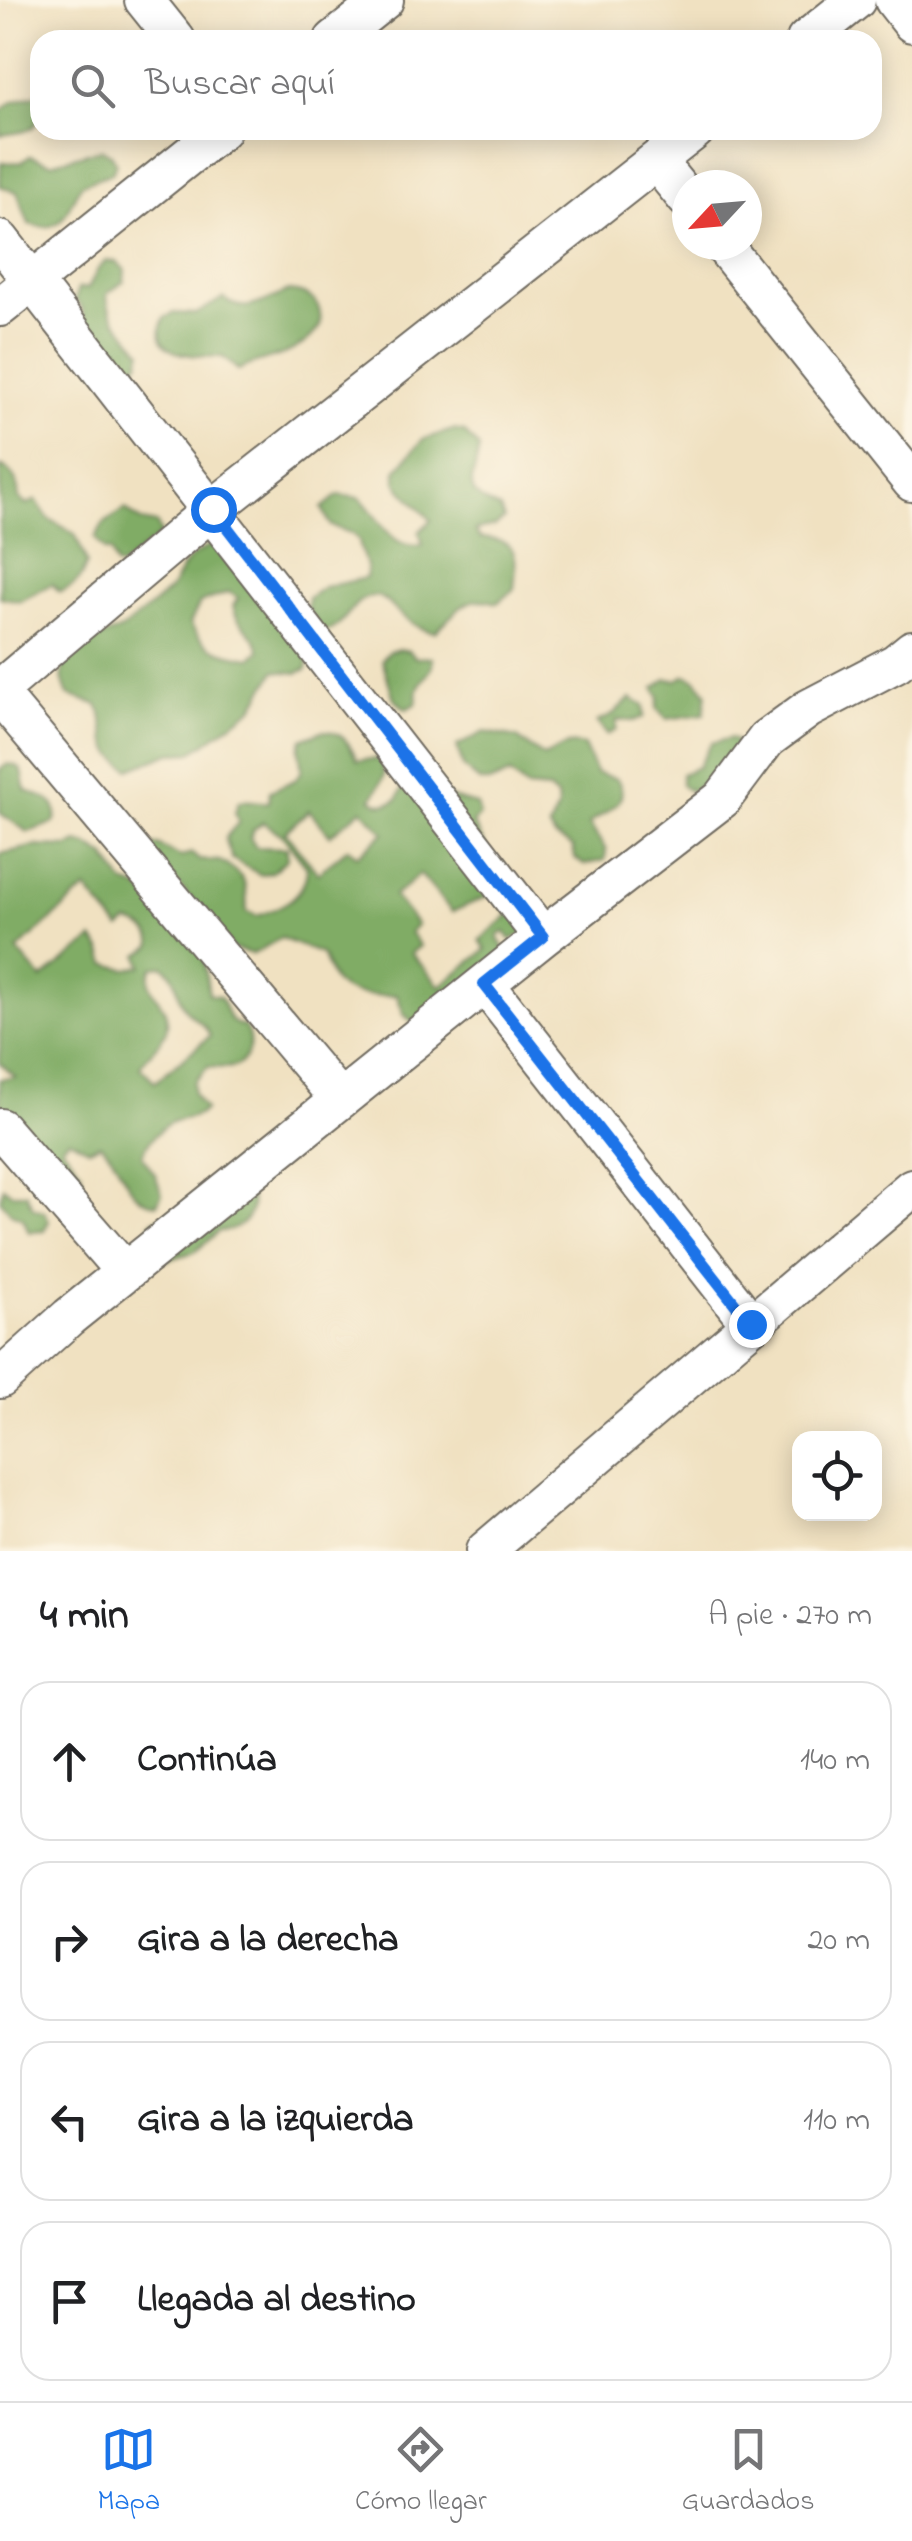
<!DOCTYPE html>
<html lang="es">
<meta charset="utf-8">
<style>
:root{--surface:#fff;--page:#f2f2f2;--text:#202124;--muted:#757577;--line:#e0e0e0;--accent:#1a73e8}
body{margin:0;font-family:"Indie Flower",sans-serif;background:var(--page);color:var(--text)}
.controls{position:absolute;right:30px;bottom:30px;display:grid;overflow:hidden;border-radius:20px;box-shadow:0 5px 25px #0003}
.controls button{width:90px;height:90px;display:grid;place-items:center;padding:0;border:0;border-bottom:2px solid var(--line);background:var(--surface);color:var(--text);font:50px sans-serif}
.compass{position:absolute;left:672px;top:170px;width:90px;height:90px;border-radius:50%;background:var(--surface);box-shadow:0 5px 25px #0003;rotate:244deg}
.stop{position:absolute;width:30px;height:30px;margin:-22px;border:8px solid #1a73e8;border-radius:50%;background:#fff}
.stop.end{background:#1a73e8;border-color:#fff;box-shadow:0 2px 10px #0008}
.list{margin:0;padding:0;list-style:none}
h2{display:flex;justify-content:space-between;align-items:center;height:130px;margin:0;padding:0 40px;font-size:42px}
h2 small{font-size:32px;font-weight:400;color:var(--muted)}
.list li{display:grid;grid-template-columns:65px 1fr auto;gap:30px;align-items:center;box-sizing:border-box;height:160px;margin:0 20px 20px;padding:0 20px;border:2px solid var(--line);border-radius:30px}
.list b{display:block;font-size:38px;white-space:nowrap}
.list em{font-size:32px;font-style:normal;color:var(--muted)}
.icon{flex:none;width:55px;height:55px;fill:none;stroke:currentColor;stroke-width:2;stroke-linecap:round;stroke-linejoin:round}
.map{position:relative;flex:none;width:912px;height:1551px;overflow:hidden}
.search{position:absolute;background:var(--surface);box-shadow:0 5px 25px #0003;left:30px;right:30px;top:30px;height:110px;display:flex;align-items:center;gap:25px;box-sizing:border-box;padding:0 35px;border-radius:30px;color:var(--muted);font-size:38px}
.sheet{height:850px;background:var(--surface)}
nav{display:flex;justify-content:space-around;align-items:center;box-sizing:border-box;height:140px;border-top:2px solid var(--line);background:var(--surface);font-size:28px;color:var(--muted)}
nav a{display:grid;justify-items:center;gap:5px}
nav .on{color:var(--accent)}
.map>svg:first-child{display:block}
</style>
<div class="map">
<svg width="912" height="1551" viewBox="0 0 912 1551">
<rect width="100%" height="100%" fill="#fcf5e5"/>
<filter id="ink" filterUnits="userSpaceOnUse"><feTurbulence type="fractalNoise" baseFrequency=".01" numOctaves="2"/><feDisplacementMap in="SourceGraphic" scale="20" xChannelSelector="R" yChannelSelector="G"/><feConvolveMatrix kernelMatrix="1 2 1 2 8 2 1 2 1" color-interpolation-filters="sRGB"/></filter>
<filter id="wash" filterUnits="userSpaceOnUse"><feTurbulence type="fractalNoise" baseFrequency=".0048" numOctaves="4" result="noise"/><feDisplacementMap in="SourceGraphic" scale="40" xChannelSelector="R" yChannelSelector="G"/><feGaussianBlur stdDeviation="2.25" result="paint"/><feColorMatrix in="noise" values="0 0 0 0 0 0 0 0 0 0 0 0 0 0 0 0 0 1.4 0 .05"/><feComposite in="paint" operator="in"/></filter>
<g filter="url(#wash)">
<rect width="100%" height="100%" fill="#f0e1c1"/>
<!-- forest -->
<path fill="#80ac65" stroke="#566c48" stroke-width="2.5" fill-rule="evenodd" d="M40 94C40 132 33 131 0 135V111L14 101Z
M101 149 111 154 116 163 112 173 82 184C66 206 66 236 29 224L17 192 0 186 1 163 22 162 30 156 51 163Z
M106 261 117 262 125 270 124 281 107 294C107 319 128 332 142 351L139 362 131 370C112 367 106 352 99 336L88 334 82 308 75 300 78 289 88 288 98 269Z
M290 291C312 293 323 304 320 326 300 357 267 356 238 370L223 357C201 355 146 361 164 318L174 313 196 314 223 298C245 317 266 299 290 291Z
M453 430 464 432 479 448C476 480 456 491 500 509L504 519 495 526 475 530 480 538C520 540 517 555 514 589L497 603C465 592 456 614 435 632 405 629 388 595 374 596 349 598 347 629 323 632L307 608 308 598 324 587 366 578C369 564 360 554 359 540L351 533 331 526 322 508 338 495 360 498C380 517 390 551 423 545L419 532 431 520 402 490 396 482V471L423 439Z
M0 466C14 471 18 483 19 498L26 505 36 500 48 518 75 534 87 563C81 579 77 586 60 592L52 584 20 601 0 597Z
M125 509 141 521 157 524 161 534 121 567 116 566 110 551H105L95 538 103 524Z
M213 544 309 658 307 669 297 673 275 671 253 708 200 747 191 752 170 753 130 769C96 747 110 733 98 705L68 695C62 682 59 671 68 658 87 632 101 641 122 629 128 625 168 593 171 588 187 561 183 560 213 544ZM229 592 238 598 233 606C236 626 256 631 260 651L251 658C224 654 203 650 190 623L200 603Z
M399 649 409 651 416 658 432 657C435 673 422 676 418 689 417 694 418 699 416 704L406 709 394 699 382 660 388 652Z
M686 675 696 680 707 693 704 714 667 719 657 708 659 697 654 688 667 679 677 680Z
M631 698 644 706V717L633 721 617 720 616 730 607 735 597 722 611 716Z
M322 731C341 730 350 743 357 760L377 759 382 761 384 777 372 799C380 807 388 804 397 800L404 785 477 805 480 815 473 823 530 930 511 940 505 932 500 934 498 939 506 951 413 1022 404 1015 397 995C377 996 343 998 332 978 327 970 327 962 321 954L281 938 253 954 233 949 147 847 158 845 181 857 191 853 199 860 220 861C250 879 245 883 247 912L257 916C282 907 306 897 307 867L282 835 263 822 254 829 250 838 256 847 287 848V859L272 872 261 875 232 859 225 838 239 822 235 812 239 801C250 799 257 803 269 802L270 791 295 780 302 771 299 749 302 739ZM362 809 384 833 357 856 348 848 318 873 285 832 309 810 330 835ZM420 874 452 912 492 894 509 915 480 940 486 950 440 986 411 953 420 946 410 932 417 925 394 896Z
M485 732 517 738 544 757C559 749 566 741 584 746L596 773 617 779C633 804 604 811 589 824L606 850 605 860 584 865 575 858 573 847 555 837 549 828 558 808 557 797 549 790 527 788 510 774 491 782H480L463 767 457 746Z
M731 738 736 741 737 750 719 784 708 781 690 791 681 785V774L698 767 711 743Z
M8 764C29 766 20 780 27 791 42 796 63 802 54 823L28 832 0 813V769Z
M78 843 88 845 106 857 124 883 139 888 202 951 209 994 220 997C229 1011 225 1023 244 1026 253 1039 251 1058 236 1066 228 1069 217 1067 208 1067L194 1082 193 1093 205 1110C194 1119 187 1117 175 1121 162 1124 145 1145 142 1156L155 1174 162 1194 157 1204C125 1202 123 1160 100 1144L89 1149 69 1139 62 1146 81 1171 82 1181 73 1186 63 1180 60 1168 50 1165 0 1116V1079L15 1077 0 1063V854L36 846 68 847ZM86 889 120 929 128 922C140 925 154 931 152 946L139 955 142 966 127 969 106 964 102 951 93 939 42 979 17 950ZM163 966C182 979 174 996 187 1011 195 1021 205 1023 210 1036L155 1082 140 1067C147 1054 165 1041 167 1026 170 1001 139 991 153 967Z
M3 1187 11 1193H26L33 1208 44 1211 49 1221 44 1231 29 1232 23 1218 11 1213 0 1200Z
M246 1188C261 1210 243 1232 219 1231L195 1252 164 1261 150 1224 158 1218Z"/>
</g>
<g filter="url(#ink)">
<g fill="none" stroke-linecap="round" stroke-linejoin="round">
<!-- minor casing -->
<g stroke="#706b60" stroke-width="42">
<path id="minor" d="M144 0 176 40
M894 0 912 23
M334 40 384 0
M806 40 856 0
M656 161 687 199
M0 240 543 937
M723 245 912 482
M0 307 221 130
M0 689 213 509 695 130
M0 695 340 1100
M485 984 751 1324
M0 1128 125 1272
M0 1379 69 1317 543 937 722 799 767 739 808 709 896 663 912 650
M485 1551 912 1188"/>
</g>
<!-- minor -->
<use href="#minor" stroke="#fff" stroke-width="38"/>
</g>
</g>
<g fill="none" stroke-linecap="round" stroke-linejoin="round" filter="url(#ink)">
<!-- route -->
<path stroke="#1a73e8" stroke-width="12" d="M213 509 543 937 484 984 751 1324"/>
</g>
</svg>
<div class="controls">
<button><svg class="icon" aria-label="locate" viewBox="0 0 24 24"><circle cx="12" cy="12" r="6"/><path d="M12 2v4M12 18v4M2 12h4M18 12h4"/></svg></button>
</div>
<svg class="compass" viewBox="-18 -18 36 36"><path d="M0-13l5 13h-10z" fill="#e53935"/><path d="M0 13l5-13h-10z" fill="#757577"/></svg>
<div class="stop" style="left:213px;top:509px"></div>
<div class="stop end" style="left:751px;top:1324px"></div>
<div class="search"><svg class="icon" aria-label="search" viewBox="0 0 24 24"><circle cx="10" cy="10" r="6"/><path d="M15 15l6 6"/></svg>Buscar aquí</div>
</div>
<section class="sheet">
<h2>4 min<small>A pie · 270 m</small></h2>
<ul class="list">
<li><svg class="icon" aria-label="ahead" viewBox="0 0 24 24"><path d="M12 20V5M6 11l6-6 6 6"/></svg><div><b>Continúa</b></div><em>140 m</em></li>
<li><svg class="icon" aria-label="right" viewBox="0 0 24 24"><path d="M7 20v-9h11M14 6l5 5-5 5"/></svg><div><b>Gira a la derecha</b></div><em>20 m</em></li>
<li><svg class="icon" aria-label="left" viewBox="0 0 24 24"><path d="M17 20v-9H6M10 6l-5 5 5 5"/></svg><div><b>Gira a la izquierda</b></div><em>110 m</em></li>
<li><svg class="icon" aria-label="arrive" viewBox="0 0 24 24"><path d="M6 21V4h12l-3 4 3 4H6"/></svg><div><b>Llegada al destino</b></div></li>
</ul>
</section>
<nav>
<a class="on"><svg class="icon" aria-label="map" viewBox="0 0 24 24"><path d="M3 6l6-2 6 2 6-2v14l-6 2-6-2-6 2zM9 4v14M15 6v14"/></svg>Mapa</a>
<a><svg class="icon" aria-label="directions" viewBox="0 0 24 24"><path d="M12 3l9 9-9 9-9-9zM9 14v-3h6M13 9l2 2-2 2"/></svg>Cómo llegar</a>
<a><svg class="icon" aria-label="saved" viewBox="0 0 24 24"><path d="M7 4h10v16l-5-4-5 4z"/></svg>Guardados</a>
</nav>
